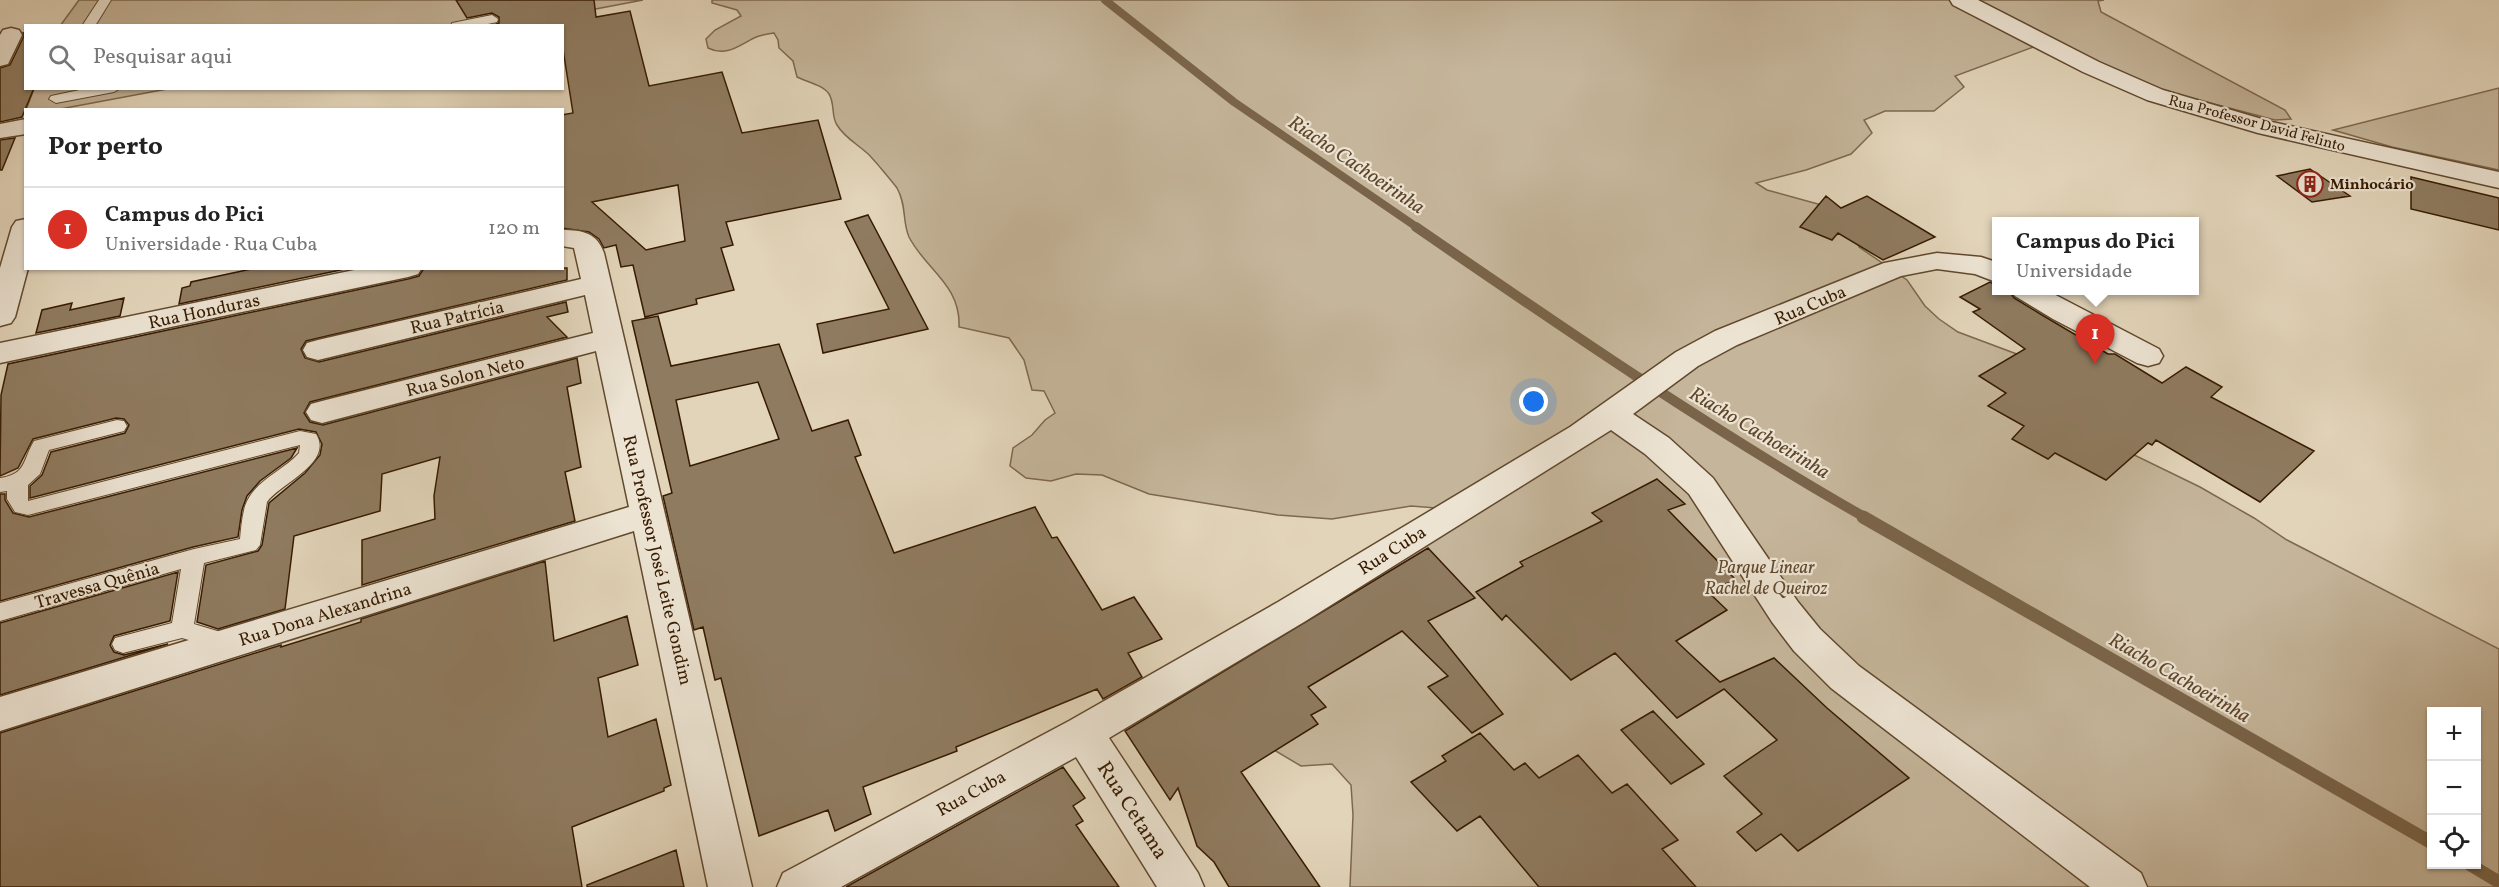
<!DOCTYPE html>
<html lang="pt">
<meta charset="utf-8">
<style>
:root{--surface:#fff;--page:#f2f2f2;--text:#222;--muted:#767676;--line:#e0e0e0;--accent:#d93025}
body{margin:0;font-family:Vollkorn,serif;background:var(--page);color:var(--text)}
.controls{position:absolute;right:18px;bottom:18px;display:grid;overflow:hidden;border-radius:0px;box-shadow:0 2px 4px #0004}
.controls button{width:54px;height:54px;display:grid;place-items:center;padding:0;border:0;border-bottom:2px solid var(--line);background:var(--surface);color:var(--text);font:30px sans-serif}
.you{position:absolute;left:1534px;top:402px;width:21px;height:21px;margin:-15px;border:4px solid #fff;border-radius:50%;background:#1a73e8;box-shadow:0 0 0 9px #1a73e833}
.badge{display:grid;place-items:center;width:39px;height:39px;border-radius:50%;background:var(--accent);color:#fff;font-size:20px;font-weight:700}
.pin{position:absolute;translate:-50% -50px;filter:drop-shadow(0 2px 3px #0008)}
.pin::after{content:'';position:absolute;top:32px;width:21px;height:18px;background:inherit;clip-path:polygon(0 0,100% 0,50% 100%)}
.popup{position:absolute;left:1992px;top:217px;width:207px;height:78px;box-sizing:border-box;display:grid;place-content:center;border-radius:0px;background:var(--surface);filter:drop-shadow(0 2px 4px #0005);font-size:20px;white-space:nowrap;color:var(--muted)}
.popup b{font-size:22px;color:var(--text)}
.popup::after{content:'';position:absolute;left:50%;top:100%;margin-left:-12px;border:12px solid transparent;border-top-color:var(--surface)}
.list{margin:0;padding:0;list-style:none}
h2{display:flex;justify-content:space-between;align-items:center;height:78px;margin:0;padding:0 24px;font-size:26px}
h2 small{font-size:20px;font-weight:400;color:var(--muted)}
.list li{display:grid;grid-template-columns:39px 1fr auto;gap:18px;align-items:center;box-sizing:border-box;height:84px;padding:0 24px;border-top:2px solid var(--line)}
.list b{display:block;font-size:22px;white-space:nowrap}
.list p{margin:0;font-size:20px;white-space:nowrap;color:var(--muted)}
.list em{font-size:20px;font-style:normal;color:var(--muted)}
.icon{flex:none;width:33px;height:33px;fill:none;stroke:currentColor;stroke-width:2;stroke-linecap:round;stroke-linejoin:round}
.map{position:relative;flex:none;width:2499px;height:887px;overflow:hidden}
.search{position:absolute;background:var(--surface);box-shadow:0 2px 4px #0004;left:24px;top:24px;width:540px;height:66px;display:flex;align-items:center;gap:15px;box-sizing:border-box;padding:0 21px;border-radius:0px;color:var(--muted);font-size:22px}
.panel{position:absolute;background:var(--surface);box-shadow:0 2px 4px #0004;left:24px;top:108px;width:540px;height:162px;border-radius:0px}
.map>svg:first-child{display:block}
</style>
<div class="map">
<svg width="2499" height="887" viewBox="0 0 2499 887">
<rect width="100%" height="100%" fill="#e2d4b9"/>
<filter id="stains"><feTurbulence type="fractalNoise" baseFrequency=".00333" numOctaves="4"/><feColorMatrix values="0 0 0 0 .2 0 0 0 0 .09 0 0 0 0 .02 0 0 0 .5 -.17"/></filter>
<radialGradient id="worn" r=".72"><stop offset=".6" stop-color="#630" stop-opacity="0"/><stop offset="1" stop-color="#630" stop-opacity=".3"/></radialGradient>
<!-- green -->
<path fill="#c5b59a" stroke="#7e684d" stroke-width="1.5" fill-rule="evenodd" d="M79 0H643L506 26H60Z
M712 0H2104L2098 1 2101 12 2285 110 2291 119 2275 120 2176 94 2036 46 1955 76 1964 87 1934 111H1885L1864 120 1872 133 1851 154 1806 170 1756 183 1767 190 1825 206 1857 233 1859 247 1907 280 1925 306 1939 319 1958 332 2030 359 2093 435 2200 487 2254 518 2287 540 2499 649V887H1350L1353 815 1351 785 1332 764 1301 766 1274 750 1244 677 1200 675 1437 508 1411 506 1332 519 1278 515 1149 494 1102 475 1076 474 1051 481 1026 478 1010 466 1013 448 1032 435 1045 420 1055 413 1044 391 1032 390 1024 360 1009 338 959 327C961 285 926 270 909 237 902 221 907 206 897 188 894 184 872 157 867 153 857 144 844 137 837 125 831 116 835 103 829 94 823 85 807 82 797 77L793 61 779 48 778 40 774 33C767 34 760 35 754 38 738 46 726 57 708 48L706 39 715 30 741 16 737 10 712 3ZM2432 712H2476V864H2432Z
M2499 88V170L2392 147 2333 130Z
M34 89H167L55 110H26Z"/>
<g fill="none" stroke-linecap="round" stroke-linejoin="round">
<!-- stream-far2 -->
<path stroke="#7a6449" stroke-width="8" d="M1105 0 1234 102 1418 228"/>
<!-- stream-far1 -->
<path stroke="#7a6449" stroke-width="10" d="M1416 227C1563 328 1710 429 1866 518"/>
<!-- stream -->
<path stroke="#7a6449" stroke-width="13" d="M1863 517 2432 843
M2469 864 2499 882"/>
</g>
<!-- building -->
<path fill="#8f7b60" stroke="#361b00" stroke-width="1.5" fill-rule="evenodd" d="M456 0H594L596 17 630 11 649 86 722 72 742 133 818 120 841 199 726 222 733 245 721 248 734 290 696 299 697 304 645 317 633 265 621 267 616 245 604 248 599 239 589 232 562 228V115L573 113 562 43V26H492L499 23V17L492 13 467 18ZM678 185 685 241 646 250 592 202Z
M26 32V88H34L22 117 0 122V68L10 65 24 36 23 33Z
M15 138 2 170H0V140Z
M2310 169 2350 196 2312 202 2277 176Z
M2411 177 2499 198V230L2411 209Z
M1826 196 1841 208 1867 196 1935 237 1883 260 1838 233 1832 240 1800 227Z
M868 215 928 329 823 353 817 324 889 309 845 222Z
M256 268H350L179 304 182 288 190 286 191 282Z
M424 268H567V280L306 341 301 349 305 358 319 362 566 302 568 312 547 317 567 337 310 402 304 413 310 422 323 425 577 358 581 383 567 387 581 467 565 472 575 521 362 585V540L435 519 434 496 440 457 382 474 380 511 294 536 285 609 218 629 197 622 206 565 258 551 262 545 269 503 305 473 320 455 322 444 316 432 299 429 30 498V486L42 475 51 452 125 433 129 425 124 419 116 418 33 439 18 468 0 476 1 395 8 364 408 279 419 276Z
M1990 282 1996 286V291H2009L2014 298 2042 315 2108 354H2115L2162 383 2186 367 2222 387 2211 397 2314 451 2260 502 2156 440 2152 445 2148 443 2106 480 2055 453 2048 459 2012 439 2024 426 1988 406 2006 393 1979 376 2025 349 1973 312 1980 309 1960 297Z
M124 298 120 316 36 333 42 310 72 303 70 310Z
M658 316 671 366 779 344 812 431 848 420 861 455 855 457 894 553 1035 507 1052 538 1057 537 1102 610 1134 597 1162 639 1128 653 1142 677 1103 699 1097 689 956 747 957 751 863 787 871 814 835 831 828 810 759 836 721 678 715 680 703 627 694 630 663 496 672 493 632 321ZM758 382 779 439 690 466 676 400Z
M297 448 291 458 260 481 247 496 242 510 238 537 193 547 0 601V494H5V500L13 513 29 517Z
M1657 479 1685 504 1668 510 1736 580 1707 591 1727 610 1676 641 1720 682 1774 658 1827 708 1909 778 1798 851 1781 834 1756 851 1737 832 1762 814 1724 776 1777 740 1724 689 1677 718 1615 653 1571 680 1506 615 1502 620 1476 592 1523 566 1520 562 1602 521 1592 513Z
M1428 548 1475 598 1428 621 1503 714 1472 733 1428 687 1448 676 1402 631 1308 687 1326 707 1311 715 1318 724 1241 772 1320 887H1229L1214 862 1197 846 1178 788 1170 800 1125 731Z
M545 561 554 641 627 616 638 665 598 678 608 737 656 719 671 785 664 788V791L572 827 582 887H0V733L281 645V647L361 622V619Z
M178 572 170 621 114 636 110 645 114 652 124 655 168 644 0 695V623Z
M1653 711 1704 764 1671 784 1621 730Z
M1480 733 1514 770 1525 763 1539 778 1578 755 1612 793 1627 784 1678 840 1662 849 1696 887H1539L1480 816 1457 831 1411 782 1446 761 1442 756Z
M1063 767 1085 798 1073 806 1083 821 1076 825 1119 887H846Z
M676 850 684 887H587V885Z"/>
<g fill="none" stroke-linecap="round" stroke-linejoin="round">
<!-- service casing -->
<g stroke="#61492e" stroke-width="2">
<path id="service" d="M99 0H111L95 26H82Z
M492 15 498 19 497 22 479 26H451L452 23Z
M89 88H121L114 92 56 103 49 99 51 96Z
M117 420 124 421 127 426 124 431 49 450 40 474 28 485V501L300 431 316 434C334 463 281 483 267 502L260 545 256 550 204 563 194 624 234 636 237 642 234 648 226 651 182 638 123 653 115 650 112 644 115 638 172 623 181 569 0 621V603L194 549 240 539C241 528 242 517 245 506 254 480 282 472 299 453L300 445 28 515 15 512 7 499V491L0 492V478C27 474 22 461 34 441Z"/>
</g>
<!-- minor casing -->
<g stroke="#61492e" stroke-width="3">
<path id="minor" d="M1950 0H1978L2099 62 2163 90 2272 122 2499 172V188L2258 133 2147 100 2083 72 1953 5Z
M11 28 19 30 22 35 8 64 0 66V35L3 30Z
M26 119V134L0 138V124Z
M26 219V268H28L15 317 11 323 0 326V268L12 227 16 221Z
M562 230C583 230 597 233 604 253L752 887H708L634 531 0 731V697L629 507 596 351 322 423 311 420 306 412 311 404 322 401 593 333 585 295 318 360 307 357 303 350 307 343 318 340 581 279 574 248 562 246Z
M1937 253 1981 257 1996 262V282L1975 274 1937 269 1901 276 1737 345 1698 366 1633 414 1669 438 1713 478 1798 602 1820 629 1859 666 2141 873 2147 887H2090L1831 688 1794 651 1772 622 1689 494 1645 454 1611 430 1304 622 1109 738 1198 873 1204 887H1157L1076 757 841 887H777L783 873 1069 721 1278 602 1570 427 1676 352 1715 331 1884 263Z
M364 268H422L418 274 408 277 0 363V343Z
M2011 290H2046L2159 349 2163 356 2159 363 2148 366 2137 363 2053 319 2015 296Z"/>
</g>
<!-- service -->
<use href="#service" fill="#ece3d2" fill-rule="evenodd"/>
<!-- minor -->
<use href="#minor" fill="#ece3d2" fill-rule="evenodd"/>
</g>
<!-- icons -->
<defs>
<g id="building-ring" transform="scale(1.35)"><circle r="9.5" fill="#ece3d2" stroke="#8f2418" stroke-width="1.5"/><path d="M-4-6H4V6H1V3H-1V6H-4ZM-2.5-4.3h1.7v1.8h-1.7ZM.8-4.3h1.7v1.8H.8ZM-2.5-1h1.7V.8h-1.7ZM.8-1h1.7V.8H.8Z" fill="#8f2418"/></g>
</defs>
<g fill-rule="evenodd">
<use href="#building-ring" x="2310" y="184"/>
</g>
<g text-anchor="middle" stroke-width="4.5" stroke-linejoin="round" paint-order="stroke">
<!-- far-street labels -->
<g font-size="15" fill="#361b00" stroke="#ece3d2">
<text transform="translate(2257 123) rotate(15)" y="5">Rua Professor David Felinto</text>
</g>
<!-- far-poi labels -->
<g font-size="15" font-weight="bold" fill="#361b00" stroke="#ece3d2" text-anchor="start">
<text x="2330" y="189">Minhocário</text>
</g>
<!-- street labels -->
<g font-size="18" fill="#361b00" stroke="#ece3d2">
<text transform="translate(1810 305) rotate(-23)" y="6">Rua Cuba</text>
<text transform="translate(204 311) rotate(-12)" y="6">Rua Honduras</text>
<text transform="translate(457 317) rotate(-13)" y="6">Rua Patrícia</text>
<text transform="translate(465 376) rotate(-14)" y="6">Rua Solon Neto</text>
<text transform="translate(1392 550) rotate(-32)" y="6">Rua Cuba</text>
<text transform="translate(658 560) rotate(77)" y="6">Rua Professor José Leite Gondim</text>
<text transform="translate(97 585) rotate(-16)" y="6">Travessa Quênia</text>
<text transform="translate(325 614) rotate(-17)" y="6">Rua Dona Alexandrina</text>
<text transform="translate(971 793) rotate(-29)" y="6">Rua Cuba</text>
</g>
<!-- park labels -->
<g font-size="18" font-style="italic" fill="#61492e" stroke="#ece3d2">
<text x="1766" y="573">Parque Linear<tspan x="1766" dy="21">Rachel de Queiroz</tspan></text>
</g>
<!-- water labels -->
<g font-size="20" font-style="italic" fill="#5e462b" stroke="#ece3d2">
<text transform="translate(1357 164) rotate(34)" y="7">Riacho Cachoeirinha</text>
<text transform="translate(1760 432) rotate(31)" y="7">Riacho Cachoeirinha</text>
<text transform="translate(2180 677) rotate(30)" y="7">Riacho Cachoeirinha</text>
</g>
<!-- near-street labels -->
<g font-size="21" fill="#361b00" stroke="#ece3d2">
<text transform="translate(1133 810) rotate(57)" y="7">Rua Cetama</text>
</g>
</g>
<rect width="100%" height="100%" filter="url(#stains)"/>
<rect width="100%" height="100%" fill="url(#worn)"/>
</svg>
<div class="controls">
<button>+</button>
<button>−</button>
<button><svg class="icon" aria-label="locate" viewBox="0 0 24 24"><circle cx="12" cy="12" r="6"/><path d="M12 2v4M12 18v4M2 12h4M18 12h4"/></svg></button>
</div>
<div class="you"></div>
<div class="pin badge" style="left:2095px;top:364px">1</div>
<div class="popup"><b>Campus do Pici</b>Universidade</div>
<div class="search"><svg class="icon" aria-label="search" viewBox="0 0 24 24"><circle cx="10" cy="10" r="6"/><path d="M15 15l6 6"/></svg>Pesquisar aqui</div>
<section class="panel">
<h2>Por perto<small></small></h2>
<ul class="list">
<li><span class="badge">1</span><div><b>Campus do Pici</b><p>Universidade · Rua Cuba</p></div><em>120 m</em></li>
</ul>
</section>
</div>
